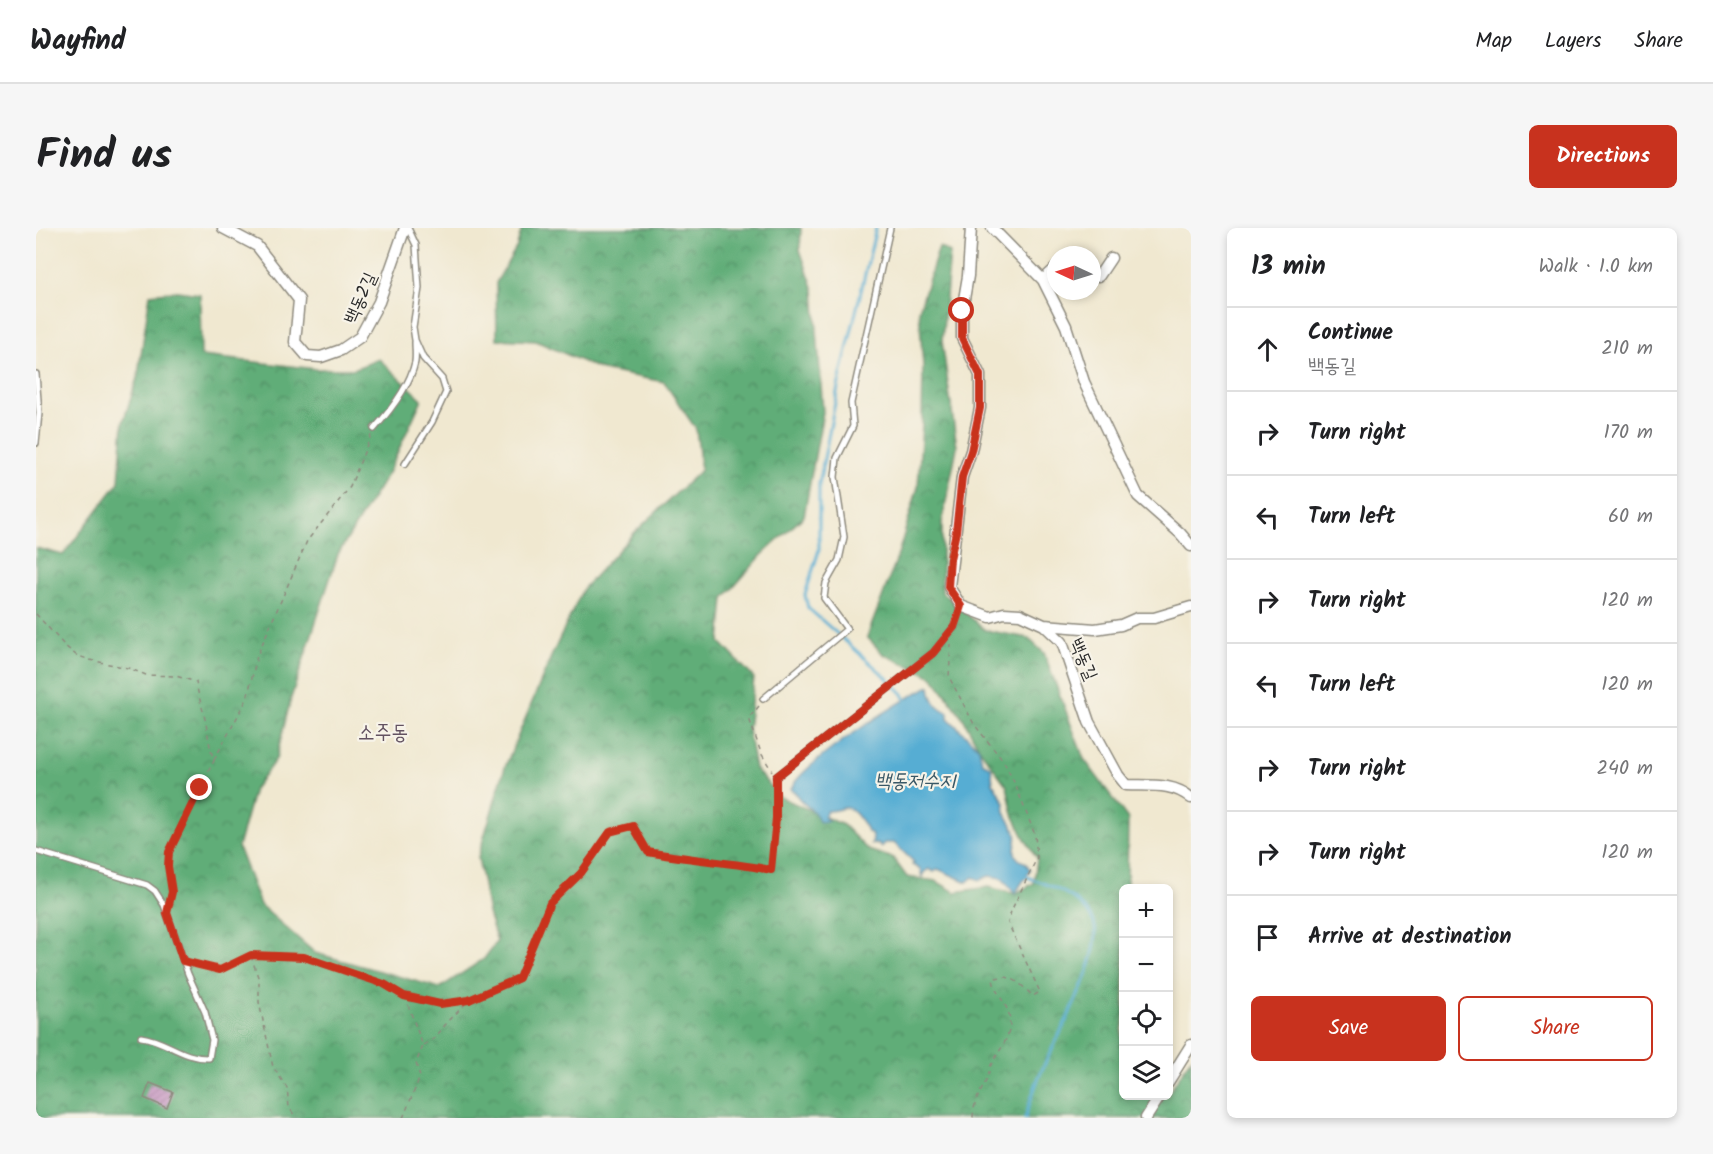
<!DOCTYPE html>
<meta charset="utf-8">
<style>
:root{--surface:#fff;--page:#f6f6f6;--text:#202124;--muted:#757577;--line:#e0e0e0;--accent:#c8321e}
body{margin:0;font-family:Kalam,"Poor Story",sans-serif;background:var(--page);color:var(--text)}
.controls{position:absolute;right:18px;bottom:18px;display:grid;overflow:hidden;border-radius:9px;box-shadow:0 3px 9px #0003}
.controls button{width:54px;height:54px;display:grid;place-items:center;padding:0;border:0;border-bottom:2px solid var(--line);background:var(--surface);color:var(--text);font:30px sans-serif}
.compass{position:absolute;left:1011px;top:18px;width:54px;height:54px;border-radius:50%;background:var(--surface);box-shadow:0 3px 9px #0003;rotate:274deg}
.stop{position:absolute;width:18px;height:18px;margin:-14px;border:4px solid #c8321e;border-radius:50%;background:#fff}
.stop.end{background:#c8321e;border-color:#fff;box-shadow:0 2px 6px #0008}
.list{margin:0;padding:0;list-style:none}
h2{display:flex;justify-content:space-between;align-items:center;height:78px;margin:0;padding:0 24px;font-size:26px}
h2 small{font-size:20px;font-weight:400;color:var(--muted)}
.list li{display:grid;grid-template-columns:39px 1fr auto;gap:18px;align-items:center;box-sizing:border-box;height:84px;padding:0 24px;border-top:2px solid var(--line)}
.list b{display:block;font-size:22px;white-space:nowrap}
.list p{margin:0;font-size:20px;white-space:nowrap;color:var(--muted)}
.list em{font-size:20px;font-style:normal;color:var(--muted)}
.actions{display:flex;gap:12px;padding:18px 24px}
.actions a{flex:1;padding:14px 0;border:2px solid var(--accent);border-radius:9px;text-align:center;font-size:21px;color:var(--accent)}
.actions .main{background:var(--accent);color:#fff}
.icon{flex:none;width:33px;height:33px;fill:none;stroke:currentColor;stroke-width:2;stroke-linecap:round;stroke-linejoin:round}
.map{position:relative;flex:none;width:1155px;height:890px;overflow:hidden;border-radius:9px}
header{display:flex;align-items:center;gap:36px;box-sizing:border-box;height:84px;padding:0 30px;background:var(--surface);border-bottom:2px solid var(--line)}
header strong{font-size:28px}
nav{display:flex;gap:33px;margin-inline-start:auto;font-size:21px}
.intro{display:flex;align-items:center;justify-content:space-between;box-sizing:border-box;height:144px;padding:0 36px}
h1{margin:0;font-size:42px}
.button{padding:15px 27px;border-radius:9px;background:var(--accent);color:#fff;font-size:21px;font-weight:700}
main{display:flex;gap:36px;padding:0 36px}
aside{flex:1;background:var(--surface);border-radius:9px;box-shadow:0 3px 9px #0003}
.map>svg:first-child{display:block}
</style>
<header>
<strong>Wayfind</strong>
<nav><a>Map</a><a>Layers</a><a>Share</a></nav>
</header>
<div class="intro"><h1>Find us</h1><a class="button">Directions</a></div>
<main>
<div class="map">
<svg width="1155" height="890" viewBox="0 0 1155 890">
<defs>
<pattern id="forest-crowns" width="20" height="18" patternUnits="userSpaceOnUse" patternTransform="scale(1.5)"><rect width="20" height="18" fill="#60ad78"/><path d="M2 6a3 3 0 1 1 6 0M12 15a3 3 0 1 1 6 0" fill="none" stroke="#4f8d63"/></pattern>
<pattern id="building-hatch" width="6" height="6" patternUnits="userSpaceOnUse" patternTransform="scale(1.5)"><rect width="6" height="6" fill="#ca9bc5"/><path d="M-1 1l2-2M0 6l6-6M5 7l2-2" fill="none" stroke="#a47fa0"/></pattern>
</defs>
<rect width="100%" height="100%" fill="#f7f3e8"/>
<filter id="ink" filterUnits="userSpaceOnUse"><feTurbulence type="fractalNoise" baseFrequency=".0167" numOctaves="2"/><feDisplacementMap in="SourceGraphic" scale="12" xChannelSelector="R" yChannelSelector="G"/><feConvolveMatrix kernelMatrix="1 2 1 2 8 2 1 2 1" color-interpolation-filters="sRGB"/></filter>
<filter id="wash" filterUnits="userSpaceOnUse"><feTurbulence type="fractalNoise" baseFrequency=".008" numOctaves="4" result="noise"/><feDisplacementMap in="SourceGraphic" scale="24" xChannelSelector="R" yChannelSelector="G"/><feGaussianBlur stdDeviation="1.35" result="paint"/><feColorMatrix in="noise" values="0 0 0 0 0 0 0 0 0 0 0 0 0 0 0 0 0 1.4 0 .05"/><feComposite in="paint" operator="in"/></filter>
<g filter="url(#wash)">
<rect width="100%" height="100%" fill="#f0e8d0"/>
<!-- forest -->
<path fill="url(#forest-crowns)" stroke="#466c52" stroke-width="1.5" d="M486 0H765L764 22 778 62 787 184 768 288 726 327 688 370 684 414 718 450 712 502 719 541 744 569 807 597 832 622 857 630 871 649 900 653 919 664 953 659 979 666 998 655 1001 630 990 613 977 587 971 558 943 520 927 490 897 449 847 426 831 409 861 330 882 259 886 196 887 138 883 82 903 19 914 25 906 113 921 219 906 294V364L949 402 992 410 1008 425 1048 531 1092 591 1091 660H1088V793C1082 816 1088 843 1088 868L1128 869 1132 868 1133 864 1155 830V890H0V320L27 327 83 254 87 195 102 147 114 66 141 63 164 66 165 128 281 141H318L343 131 386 171 352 245 302 326 255 470 240 531 218 561 202 619 224 677 279 725 404 760 448 731 461 713 452 685 442 629 469 539 515 429 547 361 597 306 665 242 660 201 628 154 566 142 500 113 461 111 460 55 481 18Z"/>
<!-- water -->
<path fill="#56add3" stroke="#406c7f" stroke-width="1.5" d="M894 458C895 470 899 480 912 484V490L943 520 946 534 955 539 957 555 969 575C966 589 977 593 980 606 982 612 978 619 979 625 980 631 985 633 990 635L994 642 979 666 966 650 953 648 944 652 937 649 931 654 902 641 898 644 893 641 888 644 886 649 884 641 876 637 878 634 858 615H848L845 619 843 616H835L837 612 835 605 832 604C827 596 818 577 807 580 801 582 798 583 791 583L788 589 793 593 783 594C780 580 764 577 759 564L755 562C761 538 868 470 894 458Z"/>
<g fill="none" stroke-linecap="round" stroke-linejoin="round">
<!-- stream -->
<path stroke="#56add3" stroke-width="3" d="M840 0 802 159 783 256V322L769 367 772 380 850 449 867 466 871 475
M986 647C1012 657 1044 666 1057 693 1072 723 1019 812 1006 842 999 857 994 874 989 890"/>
</g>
<g id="blocks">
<!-- building -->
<path fill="url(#building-hatch)" d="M114 855 137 864 131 880 108 870Z"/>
</g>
</g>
<g filter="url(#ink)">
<use href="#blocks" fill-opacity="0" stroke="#8e8a7e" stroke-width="1.5"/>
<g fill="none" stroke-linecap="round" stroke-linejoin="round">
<!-- lane casing -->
<g stroke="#8e8a7e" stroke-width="8">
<path id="lane" d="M0 146 3 185 0 215
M338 201C354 183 374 158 379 134 380 127 379 120 379 114
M369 236 396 194 410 164 406 151 387 130 379 112 377 99 383 60 380 17 372 0
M727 471 811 401 788 370 790 355 803 332 808 309 799 249 801 230 817 198 815 175 854 0
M740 549 897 425 918 399 925 378
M0 623 111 657 119 663 128 677 152 746 169 784 176 812 173 830C146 831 130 812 105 809"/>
</g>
<!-- street casing -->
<g stroke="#8e8a7e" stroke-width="13">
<path id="street" d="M187 0 221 18 263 72 259 114 271 128 285 129 305 122 324 109 343 74 369 0
M935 0 932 48 926 83V110L944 147V180L935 223 926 249 913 359 925 378 954 389 968 385 984 386 1008 397 1026 414 1053 494 1082 547 1090 557C1113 558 1137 554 1155 570
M956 0 1007 52 1030 98 1048 154 1102 268 1144 305 1155 318
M1056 48H1063L1075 30
M1007 52 1020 40
M1008 397 1059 401 1085 397 1101 390H1118L1155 379
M1132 854 1155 817
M1110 890 1124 868"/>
</g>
<!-- path -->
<path stroke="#8e8a7e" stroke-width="1.5" stroke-dasharray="4.5 4.5" stroke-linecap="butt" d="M0 386 29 418 40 427 54 432 92 440 110 447 140 448 160 454C162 467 166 478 169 491 172 505 173 518 178 533L152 581 133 624 132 638 136 664 135 671
M915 416 913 449 938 496 968 534 979 556 999 607 1001 630 975 683 972 695 1004 764 997 768C985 757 975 744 957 751 959 767 974 777 974 794 974 811 962 824 955 837 953 841 953 846 951 851 945 864 937 874 937 890
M723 478 713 490 725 525 736 543
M178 532 211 471 221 428 271 313 314 259 335 207
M215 728 223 752V774L237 839 251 860 253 879 260 890
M156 735 184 742 215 727 268 729 348 756 368 768 404 776 433 772 483 750 514 675 545 645 574 604 597 598 612 624C653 632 694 634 735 642L740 590V556
M388 817 399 810 409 797 433 772
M367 890 384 849 380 835 387 818 369 769"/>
<!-- lane -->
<use href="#lane" stroke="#fff" stroke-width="5"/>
<!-- street -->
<use href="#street" stroke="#fff" stroke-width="10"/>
</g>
</g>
<g fill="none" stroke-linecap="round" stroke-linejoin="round" filter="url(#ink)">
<!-- route -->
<path stroke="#c8321e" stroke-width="8" d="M164 560 133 624 132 638 136 664 131 685 147 733 184 742 215 727 268 729 348 756 368 768 404 776 433 772 483 750 514 675 545 645 574 604 597 598 612 624C653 632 694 634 735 642L740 590V549L897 425 918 399 925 378 912 359 914 331 920 304 926 249 935 223 944 180V147L926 110V83"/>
</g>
<g text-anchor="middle" stroke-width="4.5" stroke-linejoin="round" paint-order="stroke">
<!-- street labels -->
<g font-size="18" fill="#2b2b2b" stroke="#f7f3e8">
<text transform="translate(324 70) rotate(-66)" y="6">백동2길</text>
<text transform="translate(1048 431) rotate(67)" y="6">백동길</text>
</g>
<!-- water labels -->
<g font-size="20" font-style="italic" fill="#3a5866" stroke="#f7f3e8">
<text x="879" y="559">백동저수지</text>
</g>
<!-- quarter labels -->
<g font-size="21" fill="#635261" stroke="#f7f3e8">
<text x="347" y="511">소주동</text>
</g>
</g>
</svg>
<div class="controls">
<button>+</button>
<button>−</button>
<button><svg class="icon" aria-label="locate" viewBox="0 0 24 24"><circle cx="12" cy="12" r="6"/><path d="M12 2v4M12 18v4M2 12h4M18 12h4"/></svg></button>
<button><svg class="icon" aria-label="layers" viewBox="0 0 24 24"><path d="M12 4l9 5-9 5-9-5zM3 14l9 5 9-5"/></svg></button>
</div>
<svg class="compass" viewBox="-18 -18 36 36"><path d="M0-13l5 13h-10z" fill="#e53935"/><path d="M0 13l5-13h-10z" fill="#757577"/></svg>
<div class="stop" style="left:926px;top:83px"></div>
<div class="stop end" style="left:164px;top:560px"></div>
</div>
<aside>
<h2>13 min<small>Walk · 1.0 km</small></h2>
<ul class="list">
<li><svg class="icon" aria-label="ahead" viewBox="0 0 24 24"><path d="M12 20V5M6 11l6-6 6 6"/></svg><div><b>Continue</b><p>백동길</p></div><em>210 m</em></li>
<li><svg class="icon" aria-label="right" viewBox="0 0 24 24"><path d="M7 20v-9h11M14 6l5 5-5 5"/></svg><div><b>Turn right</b></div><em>170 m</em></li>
<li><svg class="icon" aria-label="left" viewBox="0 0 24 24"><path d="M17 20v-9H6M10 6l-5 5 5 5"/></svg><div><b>Turn left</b></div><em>60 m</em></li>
<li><svg class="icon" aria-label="right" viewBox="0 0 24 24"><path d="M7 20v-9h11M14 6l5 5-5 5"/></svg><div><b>Turn right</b></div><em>120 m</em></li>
<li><svg class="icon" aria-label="left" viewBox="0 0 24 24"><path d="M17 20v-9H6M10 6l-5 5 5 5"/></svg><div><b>Turn left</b></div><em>120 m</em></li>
<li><svg class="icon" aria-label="right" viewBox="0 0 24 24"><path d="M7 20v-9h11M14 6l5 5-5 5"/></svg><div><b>Turn right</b></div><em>240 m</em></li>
<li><svg class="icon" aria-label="right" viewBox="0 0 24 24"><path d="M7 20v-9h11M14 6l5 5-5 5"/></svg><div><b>Turn right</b></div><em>120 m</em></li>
<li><svg class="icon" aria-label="arrive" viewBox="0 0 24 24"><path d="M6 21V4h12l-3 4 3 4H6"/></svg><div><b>Arrive at destination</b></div></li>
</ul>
<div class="actions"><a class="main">Save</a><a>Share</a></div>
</aside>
</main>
